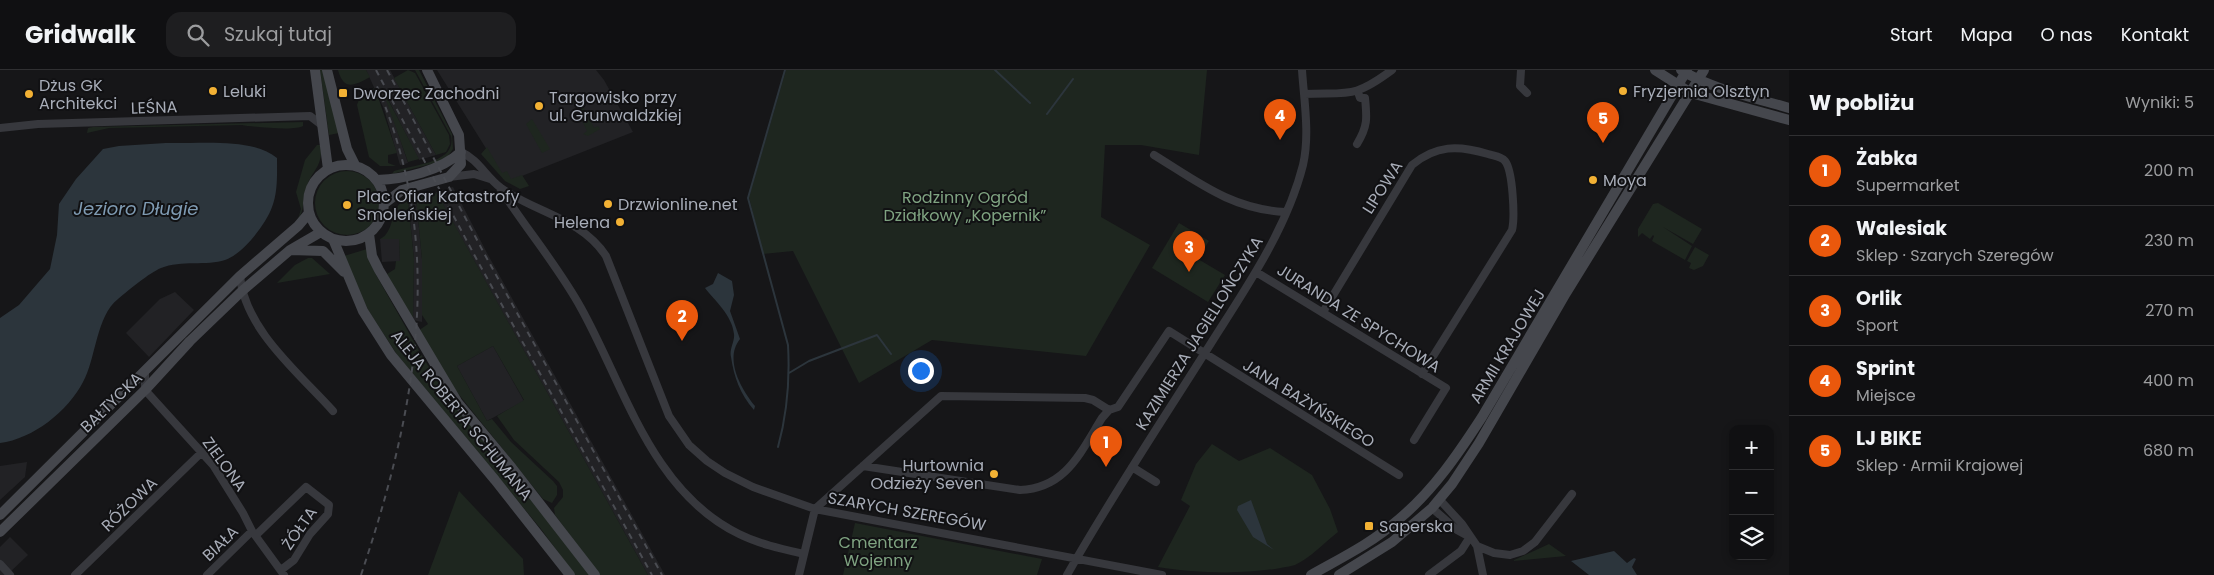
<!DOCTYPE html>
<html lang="pl">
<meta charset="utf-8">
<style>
:root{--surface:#101012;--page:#1e1e20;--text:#f1f3f6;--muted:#9c9d9f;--line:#303032;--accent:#ea580c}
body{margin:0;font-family:Poppins,sans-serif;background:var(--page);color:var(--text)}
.controls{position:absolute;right:15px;bottom:15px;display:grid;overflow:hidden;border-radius:10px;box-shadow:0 2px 8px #0003}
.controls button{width:45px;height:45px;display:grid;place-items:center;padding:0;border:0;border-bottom:1px solid var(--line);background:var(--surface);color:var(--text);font:25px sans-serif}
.you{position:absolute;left:920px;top:300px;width:18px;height:18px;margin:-12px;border:4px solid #fff;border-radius:50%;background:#1a73e8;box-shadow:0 0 0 8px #1a73e833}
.badge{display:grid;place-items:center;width:32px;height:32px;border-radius:50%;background:var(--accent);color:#fff;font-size:16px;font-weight:700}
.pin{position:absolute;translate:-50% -41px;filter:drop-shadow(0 1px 2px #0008)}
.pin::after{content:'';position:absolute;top:26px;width:18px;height:15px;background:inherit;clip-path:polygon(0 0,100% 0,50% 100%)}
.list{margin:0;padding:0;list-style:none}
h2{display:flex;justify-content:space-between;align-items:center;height:65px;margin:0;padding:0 20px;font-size:21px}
h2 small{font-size:16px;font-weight:400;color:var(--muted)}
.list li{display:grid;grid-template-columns:32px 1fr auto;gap:15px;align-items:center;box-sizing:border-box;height:70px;padding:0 20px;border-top:1px solid var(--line)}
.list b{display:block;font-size:19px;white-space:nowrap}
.list p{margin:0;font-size:16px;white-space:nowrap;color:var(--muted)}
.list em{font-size:16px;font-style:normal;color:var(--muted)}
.icon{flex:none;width:28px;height:28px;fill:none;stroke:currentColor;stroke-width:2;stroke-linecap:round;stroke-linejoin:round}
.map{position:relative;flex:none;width:1789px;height:505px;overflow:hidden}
header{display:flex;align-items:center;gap:30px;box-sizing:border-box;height:70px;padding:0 25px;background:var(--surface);border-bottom:1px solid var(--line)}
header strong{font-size:24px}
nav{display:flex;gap:28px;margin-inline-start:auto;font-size:18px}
.search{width:350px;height:45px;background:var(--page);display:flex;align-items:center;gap:12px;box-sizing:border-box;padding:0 18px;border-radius:15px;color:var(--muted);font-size:19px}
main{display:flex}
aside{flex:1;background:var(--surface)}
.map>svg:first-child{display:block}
</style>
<header>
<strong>Gridwalk</strong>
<div class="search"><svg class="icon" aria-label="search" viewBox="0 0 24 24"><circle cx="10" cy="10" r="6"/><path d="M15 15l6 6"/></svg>Szukaj tutaj</div>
<nav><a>Start</a><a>Mapa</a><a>O nas</a><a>Kontakt</a></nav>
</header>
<main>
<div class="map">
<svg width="1789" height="505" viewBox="0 0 1789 505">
<rect width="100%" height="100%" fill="#161618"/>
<!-- built -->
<path fill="#222225" d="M366 0H390L436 85 419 90 384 21 408 93 400 95 384 39Z
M437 0H596L604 10 633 62 507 112Z
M453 117 487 183 665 505H648L436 122Z
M416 127 422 189V252L413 250 414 189 408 130Z
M399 168 400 191 382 192 380 169Z
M175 222 194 240 149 287 126 263 160 229Z
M493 276 524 331 487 351 457 296Z
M27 392 25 407 0 430V396Z
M10 467 28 485 7 505H0V477Z"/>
<!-- green -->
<path fill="#1e261f" d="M320 0H323L339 63 329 65Z
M338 0H366L370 7C355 15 344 22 338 0Z
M408 0 415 3 449 65 450 74 446 82 436 85 394 8Z
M415 0H419L452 64 453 79 448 86 439 92 392 104 394 101C413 95 457 93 451 66Z
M786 0H1207L1199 85 1141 75H1105L1101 147 1150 175 1086 286 932 270 859 313 793 181 763 184 749 127Z
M381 16 419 89 408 92Z
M375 18 397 83 388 85V93L396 96H380L369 87 357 35 361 24Z
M579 28 594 58 598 56 600 59 588 66 583 64 587 61 573 32Z
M532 49 550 79 542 83 526 54Z
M303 52V56C297 61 252 57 242 55L109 58 87 63 88 58 93 57Z
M317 75H321C323 98 311 100 306 119 302 129 305 141 298 149L301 139 296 122 305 90Z
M487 77 502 103 507 101 511 109 522 105 529 116 520 119 505 111 481 84Z
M315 133a32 32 0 1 1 64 0a32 32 0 1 1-64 0Z
M437 123 648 505H600L555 445 554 438 563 427V420L559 412 514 370 497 346 524 330 493 276 457 296 487 351 492 349 511 372 553 411 557 416V425L552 433 543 429 448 311 418 261 428 254 422 245V189L416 128Z
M404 130H408L414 189 413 252 387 204 395 199 396 191H400L399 169H380C395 162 390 138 404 130Z
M1658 133 1702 159 1693 174 1663 157 1692 176 1685 190 1652 171 1654 166 1653 165 1650 169 1642 163 1638 167V159L1653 134Z
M1179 153 1209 171 1198 189 1225 205 1208 232 1152 198Z
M1695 177 1709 185 1703 196 1694 200 1689 198 1691 193 1687 191Z
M367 179 375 203 422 286 445 323 591 505H575L541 459 398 286 368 240 344 186Z
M308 188H312L330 204 277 213 295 195Z
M1212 374 1239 391 1270 378 1312 405 1330 439 1338 462C1324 473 1310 488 1295 495 1255 505 1200 504 1158 497L1190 436 1181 430 1196 394Z
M459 421 523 489 524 505H428Z
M855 453 1042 489 1037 505H843Z
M1549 474 1566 486 1512 491 1497 490 1512 491Z"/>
<!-- water -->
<path fill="#2c353c" d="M166 73C198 74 252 67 277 88 277 104 278 122 272 137 266 154 243 184 225 190 207 196 181 190 161 198 149 203 129 220 118 229 96 246 96 289 83 312 68 341 33 369 0 373V248L19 235 50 199 57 165 59 134 76 109 103 79 119 76Z
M718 203 732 211 734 225 730 241 740 269C724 289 741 319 755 336L754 340C740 324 734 307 731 287 729 279 735 271 734 264 732 245 715 231 705 218L713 214Z
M1251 430 1267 474 1274 480 1253 467 1237 440 1238 436Z
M1614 481 1627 493 1634 488 1636 489 1632 497 1637 505H1589L1571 491Z"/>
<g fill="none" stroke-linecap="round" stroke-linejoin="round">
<!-- stream -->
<path stroke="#2c353c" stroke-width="2" d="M995 0 1030 33
M1047 44 1073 9
M789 303 809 291 877 265 891 284
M778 377C787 344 790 310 788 275L748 128 785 0"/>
<!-- street -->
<path stroke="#37383d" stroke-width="8" d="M1521 0 1520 16 1527 23
M1304 24C1349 22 1353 29 1392 0
M0 58 38 54 310 46 323 56
M1357 74C1368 56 1367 48 1365 28H1360L1358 22
M461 82C479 90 485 106 501 118 536 143 581 148 606 186L669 346 689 375 707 391 725 403 753 417 815 439 1162 505
M1154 85C1198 112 1231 139 1285 142
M449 107 474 104 490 109
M500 118C526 159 558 196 581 238 625 317 651 421 739 464 759 474 782 479 804 484
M1256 202 1446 318 1414 370
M240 206C245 260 299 303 333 341
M1323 242 1412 95C1436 75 1458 75 1488 84 1494 86 1501 86 1505 91 1513 101 1515 148 1512 160L1422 304
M145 302V320L213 395 243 443 252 461 284 505
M863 396 1020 420C1066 418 1080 383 1102 348L1109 340 1118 337 1169 261 1399 405
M1132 397 1156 412
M1439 429 1462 454 1477 476 1494 483 1510 485 1523 481 1535 472 1572 424
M1432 438 1457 460 1468 466
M256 465 306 417 329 435 328 444 310 464 294 490 281 500
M1477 476 1483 505
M0 494 10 505
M75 505 202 382
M207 505 252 461
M799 505 815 439 941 326 1085 328 1093 330 1109 340
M1067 505C1113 424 1164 348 1213 270 1248 215 1287 158 1303 95 1310 65 1304 30 1302 0
M1429 505 1461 481 1470 467"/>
<!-- secondary -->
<path stroke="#45474d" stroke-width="10" d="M315 0 328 99
M327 0 347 79 355 95
M1655 0 1691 23 1789 50
M1681 0C1713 20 1753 27 1789 38
M308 133a38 38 0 1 1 76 0a38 38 0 1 1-76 0Z
M377 110C405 109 440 101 461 82
M385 133 402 120 449 107 461 94 459 65 427 0
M369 164 372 186 379 200 458 333 512 398 595 505
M333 169 363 241 391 285 495 410 570 505
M291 180 323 181 344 202
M0 445 240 206 298 156 309 143
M0 462 145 320 190 271 242 221 290 180 321 162
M1311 505C1341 488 1372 473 1398 450 1433 421 1458 384 1482 347L1687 0
M1339 505 1392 472 1432 438 1452 414 1479 373 1566 223 1704 0"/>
<!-- rail -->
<path stroke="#4a4c52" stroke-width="2" stroke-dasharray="6 5" stroke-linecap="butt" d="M376 0 477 190 652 505
M387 0 485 185 662 505
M361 505C416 341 448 178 376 14"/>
</g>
<!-- markers -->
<g fill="#f2b134" stroke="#111113" stroke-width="2">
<circle cx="213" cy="21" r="5"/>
<circle cx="1623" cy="21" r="5"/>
<rect x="338" y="18" width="10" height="10" rx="2.5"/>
<circle cx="29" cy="24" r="5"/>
<circle cx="539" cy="36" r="5"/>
<circle cx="1593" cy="110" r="5"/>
<circle cx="608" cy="134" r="5"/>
<circle cx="347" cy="135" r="5"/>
<circle cx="620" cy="152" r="5"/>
<circle cx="994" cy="404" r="5"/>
<rect x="1364" y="451" width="10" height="10" rx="2.5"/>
</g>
<g text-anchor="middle" stroke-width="4" stroke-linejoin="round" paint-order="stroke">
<!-- poi labels -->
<g font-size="16" fill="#a8adb8" stroke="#111113" text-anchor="start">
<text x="39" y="21">Dżus GK<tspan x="39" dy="18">Architekci</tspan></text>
<text x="223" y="27">Leluki</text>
<text x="1633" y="27">Fryzjernia Olsztyn</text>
<text x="353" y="29">Dworzec Zachodni</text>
<text x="549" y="33">Targowisko przy<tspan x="549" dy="18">ul. Grunwaldzkiej</tspan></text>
<text x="1603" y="116">Moya</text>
<text x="357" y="132">Plac Ofiar Katastrofy<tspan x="357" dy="18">Smoleńskiej</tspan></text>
<text x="618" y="140">Drzwionline.net</text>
<text x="610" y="158" text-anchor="end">Helena</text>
<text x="984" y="401" text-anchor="end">Hurtownia<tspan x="984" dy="18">Odzieży Seven</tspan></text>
<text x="1379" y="462">Saperska</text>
</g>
<!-- street labels -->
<g font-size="16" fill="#a8adb8" stroke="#111113">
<text transform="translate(154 37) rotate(-2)" y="6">LEŚNA</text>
<text transform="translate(1382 117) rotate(-57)" y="6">LIPOWA</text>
<text transform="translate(1359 248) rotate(32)" y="6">JURANDA ZE SPYCHOWA</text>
<text transform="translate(1199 263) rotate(-58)" y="6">KAZIMIERZA JAGIELLOŃCZYKA</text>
<text transform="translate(1507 276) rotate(-59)" y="6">ARMII KRAJOWEJ</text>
<text transform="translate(111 332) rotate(-44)" y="6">BAŁTYCKA</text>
<text transform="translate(1309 333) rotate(32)" y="6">JANA BAŻYŃSKIEGO</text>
<text transform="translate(462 345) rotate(51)" y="6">ALEJA ROBERTA SCHUMANA</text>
<text transform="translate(225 394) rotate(54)" y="6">ZIELONA</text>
<text transform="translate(129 434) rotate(-44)" y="6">RÓŻOWA</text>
<text transform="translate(907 441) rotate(10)" y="6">SZARYCH SZEREGÓW</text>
<text transform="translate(299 458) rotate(-55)" y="6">ŻÓŁTA</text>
<text transform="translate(220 473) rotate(-44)" y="6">BIAŁA</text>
</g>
<!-- park labels -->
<g font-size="16" fill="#7fa381" stroke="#111113">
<text x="965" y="133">Rodzinny Ogród<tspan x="965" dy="18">Działkowy „Kopernik”</tspan></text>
<text x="878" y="478">Cmentarz<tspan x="878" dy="18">Wojenny</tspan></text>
</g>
<!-- water labels -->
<g font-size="18" font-style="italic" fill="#7f9bb3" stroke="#111113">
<text x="136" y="145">Jezioro Długie</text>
</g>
</g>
</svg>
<div class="controls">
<button>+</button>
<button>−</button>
<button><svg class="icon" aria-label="layers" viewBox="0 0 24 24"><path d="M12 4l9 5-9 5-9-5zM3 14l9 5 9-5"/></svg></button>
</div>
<div class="you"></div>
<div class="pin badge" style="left:1106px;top:397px">1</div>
<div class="pin badge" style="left:682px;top:271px">2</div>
<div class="pin badge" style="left:1189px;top:202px">3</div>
<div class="pin badge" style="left:1280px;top:70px">4</div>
<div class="pin badge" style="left:1603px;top:73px">5</div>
</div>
<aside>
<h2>W pobliżu<small>Wyniki: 5</small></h2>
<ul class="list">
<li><span class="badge">1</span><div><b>Żabka</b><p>Supermarket</p></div><em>200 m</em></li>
<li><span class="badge">2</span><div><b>Walesiak</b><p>Sklep · Szarych Szeregów</p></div><em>230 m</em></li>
<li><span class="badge">3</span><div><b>Orlik</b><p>Sport</p></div><em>270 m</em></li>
<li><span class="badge">4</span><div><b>Sprint</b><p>Miejsce</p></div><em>400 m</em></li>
<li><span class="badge">5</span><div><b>LJ BIKE</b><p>Sklep · Armii Krajowej</p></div><em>680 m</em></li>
</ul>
</aside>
</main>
